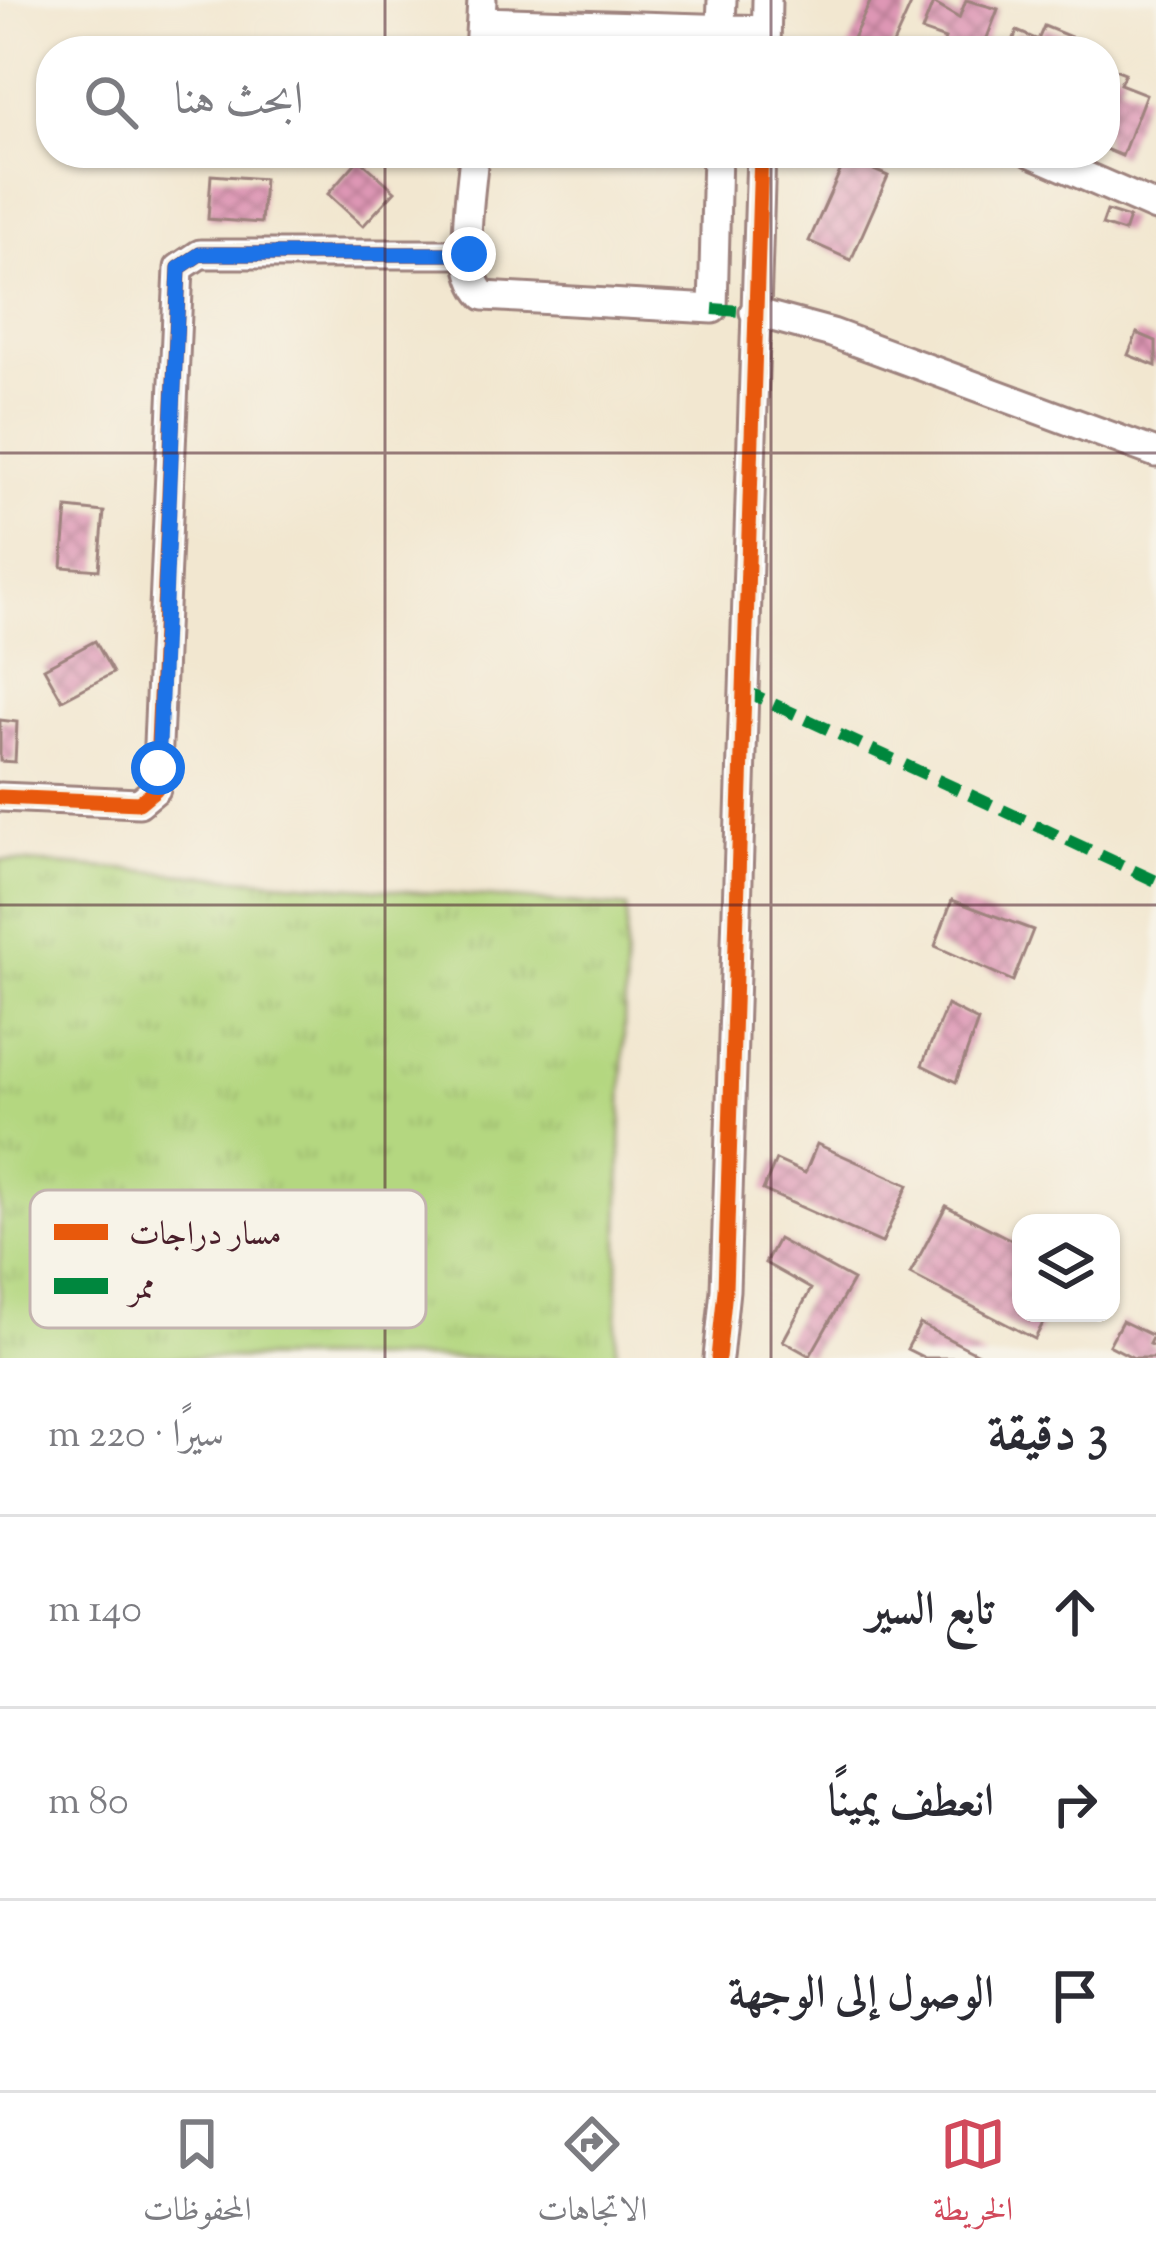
<!DOCTYPE html>
<html lang="ar">
<meta charset="utf-8">
<style>
:root{--surface:#fff;--page:#f2f2f3;--text:#2b2b33;--muted:#7c7c81;--line:#e1e1e2;--accent:#d1495b}
body{margin:0;font-family:"Sorts Mill Goudy",Amiri,serif;background:var(--page);color:var(--text);direction:rtl}
.controls{position:absolute;right:36px;bottom:36px;display:grid;overflow:hidden;border-radius:24px;box-shadow:0 3px 9px #0004}
.controls button{width:108px;height:108px;display:grid;place-items:center;padding:0;border:0;border-bottom:3px solid var(--line);background:var(--surface);color:var(--text);font:60px sans-serif}
.stop{position:absolute;width:36px;height:36px;margin:-27px;border:9px solid #1a73e8;border-radius:50%;background:#fff}
.stop.end{background:#1a73e8;border-color:#fff;box-shadow:0 3px 12px #0008}
.list{margin:0;padding:0;list-style:none}
h2{display:flex;justify-content:space-between;align-items:center;height:156px;margin:0;padding:0 48px;font-size:51px}
h2 small{font-size:39px;font-weight:400;color:var(--muted)}
.list li{display:grid;grid-template-columns:78px 1fr auto;gap:36px;align-items:center;box-sizing:border-box;height:192px;padding:0 48px;border-top:3px solid var(--line)}
.list b{display:block;font-size:45px;white-space:nowrap}
.list em{font-size:39px;font-style:normal;color:var(--muted)}
.icon{flex:none;width:66px;height:66px;fill:none;stroke:currentColor;stroke-width:2;stroke-linecap:round;stroke-linejoin:round}
.map{position:relative;flex:none;width:1156px;height:1358px;overflow:hidden;direction:ltr}
.search{position:absolute;background:var(--surface);box-shadow:0 3px 9px #0004;left:36px;right:36px;top:36px;height:132px;display:flex;align-items:center;gap:30px;box-sizing:border-box;padding:0 42px;border-radius:48px;color:var(--muted);font-size:45px}
.sheet{height:732px;background:var(--surface)}
nav{display:flex;justify-content:space-around;align-items:center;box-sizing:border-box;height:168px;border-top:3px solid var(--line);background:var(--surface);font-size:33px;color:var(--muted)}
nav a{display:grid;justify-items:center;gap:6px}
nav .on{color:var(--accent)}
.map>svg:first-child{display:block}
.grass{fill:url(#grass-tufts);stroke:#7f7b56;stroke-width:3}
.building{fill:url(#building-cross-hatch)}
.lines{fill:none;stroke-linecap:round;stroke-linejoin:round}
.minor-casing{stroke:#9e837e;stroke-width:33}
.minor{stroke:#fff;stroke-width:27}
.quiet{stroke:#00873e;stroke-width:12;stroke-dasharray:24 12;stroke-linecap:butt}
.cycleway-casing{stroke:#f7f3e8;stroke-width:22}
.cycleway{stroke:#e8590c;stroke-width:15}
.route{stroke:#1a73e8;stroke-width:15}
.grid{fill:none;stroke:#4a1f2b;stroke-width:3;stroke-opacity:0.55}
.key{fill:#f7f3e8;stroke:#c3b3af;stroke-width:3}
.key-label{font-size:33px;fill:#4a1f2b}
</style>
<div class="map">
<svg width="1156" height="1358" viewBox="0 0 1156 1358">
<defs>
<pattern id="grass-tufts" width="24" height="20" patternUnits="userSpaceOnUse" patternTransform="scale(3)"><rect width="24" height="20" fill="#b4d780"/><path d="M3 7l-1-3M5 7V3M7 7l1-3M15 17l-1-3M17 17v-4M19 17l1-3" fill="none" stroke="#9cb86f"/></pattern>
<pattern id="building-cross-hatch" width="8" height="8" patternUnits="userSpaceOnUse" patternTransform="scale(3)"><rect width="8" height="8" fill="#de97b5"/><path d="M0 0l8 8M0 8l8-8" fill="none" stroke="#b67b93"/></pattern>
</defs>
<rect width="100%" height="100%" fill="#f7f3e8"/>
<filter id="ink" filterUnits="userSpaceOnUse"><feTurbulence type="fractalNoise" baseFrequency=".00833" numOctaves="2"/><feDisplacementMap in="SourceGraphic" scale="24" xChannelSelector="R" yChannelSelector="G"/><feConvolveMatrix kernelMatrix="1 2 1 2 8 2 1 2 1" color-interpolation-filters="sRGB"/></filter>
<filter id="wash" filterUnits="userSpaceOnUse"><feTurbulence type="fractalNoise" baseFrequency=".004" numOctaves="4" result="noise"/><feDisplacementMap in="SourceGraphic" scale="48" xChannelSelector="R" yChannelSelector="G"/><feGaussianBlur stdDeviation="2.7" result="paint"/><feColorMatrix in="noise" values="0 0 0 0 0 0 0 0 0 0 0 0 0 0 0 0 0 1.4 0 .05"/><feComposite in="paint" operator="in"/></filter>
<g filter="url(#wash)">
<rect width="100%" height="100%" fill="#f2e7d0"/>
<path class="grass" d="M0,860L627,908L616,1358H0Z"/>
<g id="blocks">
<path class="building" d="M871,0H913L890,51L848,49Z
M966,0L998,9L982,51H941L945,39L922,31L933,3L959,18Z
M1044,26L1081,41L1077,51H1009L1017,31L1038,40Z
M1105,65L1125,73L1120,84L1146,94L1122,156L1105,149Z
M846,158L888,176L851,260L809,241Z
M359,159L395,191L363,226L328,194Z
M211,175L264,179L261,223L208,219Z
M1107,211L1129,218L1124,232L1102,225Z
M1137,333L1156,341V366L1128,355Z
M67,508L104,512L99,570L62,567Z
M95,641L113,673L62,700L44,668Z
M0,720L17,722L15,762L0,761Z
M952,900L1033,930L1013,981L935,946Z
M947,1005L978,1021L956,1082L922,1065Z
M817,1144L908,1185L882,1243L763,1190L776,1160L805,1173Z
M946,1206L1021,1245V1313H1048L1035,1339L910,1274Z
M778,1239L853,1280L810,1356L783,1341L811,1289L765,1263Z
M1122,1321L1153,1336L1149,1344L1156,1347V1358H1134L1109,1345Z
M920,1324L986,1358H925L907,1349Z"/>
</g>
</g>
<g filter="url(#ink)">
<use href="#blocks" fill-opacity="0" stroke="#9e837e" stroke-width="3"/>
<g class="lines">
<g class="minor-casing">
<path id="minor" d="M481,21L766,30
M479,51L482,0
M720,51L722,0
M766,51L767,0
M474,153C472,191 455,267 484,296L713,309L717,153
M1032,153L1156,207
M754,312L832,333L1156,453
M0,797L139,803L156,789L179,268L200,254H469
M718,1358L725,1290L761,153"/>
</g>
<use href="#minor" class="minor"/>
<path class="quiet" d="M713,309L754,312
M741,689L1156,881"/>
<g class="cycleway-casing">
<path id="cycleway" d="M0,797L139,803L156,789L179,268L200,254H469
M718,1358L725,1290L761,153"/>
</g>
<use href="#cycleway" class="cycleway"/>
</g>
</g>
<g class="lines" filter="url(#ink)">
<path class="route" d="M158,768L179,268L200,254H469"/>
</g>
<path class="grid" d="M385,0V51M771,0V51M385,153V1358M771,153V1358M0,453H1156M0,905H1156"/>
<rect x="30" y="1190" width="396" height="138" rx="18" class="key"/>
<rect x="54" y="1224" width="54" height="16" fill="#e8590c"/>
<rect x="54" y="1278" width="54" height="16" fill="#00873e"/>
<g class="key-label">
<text x="129" y="1244">مسار دراجات</text>
<text x="129" y="1298">ممر</text>
</g>
</svg>
<div class="controls">
<button><svg class="icon" aria-label="layers" viewBox="0 0 24 24"><path d="M12 4l9 5-9 5-9-5zM3 14l9 5 9-5"/></svg></button>
</div>
<div class="stop" style="left:158px;top:768px"></div>
<div class="stop end" style="left:469px;top:254px"></div>
<div class="search"><svg class="icon" aria-label="search" viewBox="0 0 24 24"><circle cx="10" cy="10" r="6"/><path d="M15 15l6 6"/></svg>ابحث هنا</div>
</div>
<section class="sheet">
<h2>3 دقيقة<small>سيرًا · 220 m</small></h2>
<ul class="list">
<li><svg class="icon" aria-label="ahead" viewBox="0 0 24 24"><path d="M12 20V5M6 11l6-6 6 6"/></svg><div><b>تابع السير</b></div><em>140 m</em></li>
<li><svg class="icon" aria-label="right" viewBox="0 0 24 24"><path d="M7 20v-9h11M14 6l5 5-5 5"/></svg><div><b>انعطف يمينًا</b></div><em>80 m</em></li>
<li><svg class="icon" aria-label="arrive" viewBox="0 0 24 24"><path d="M6 21V4h12l-3 4 3 4H6"/></svg><div><b>الوصول إلى الوجهة</b></div></li>
</ul>
</section>
<nav>
<a class="on"><svg class="icon" aria-label="map" viewBox="0 0 24 24"><path d="M3 6l6-2 6 2 6-2v14l-6 2-6-2-6 2zM9 4v14M15 6v14"/></svg>الخريطة</a>
<a><svg class="icon" aria-label="directions" viewBox="0 0 24 24"><path d="M12 3l9 9-9 9-9-9zM9 14v-3h6M13 9l2 2-2 2"/></svg>الاتجاهات</a>
<a><svg class="icon" aria-label="saved" viewBox="0 0 24 24"><path d="M7 4h10v16l-5-4-5 4z"/></svg>المحفوظات</a>
</nav>
